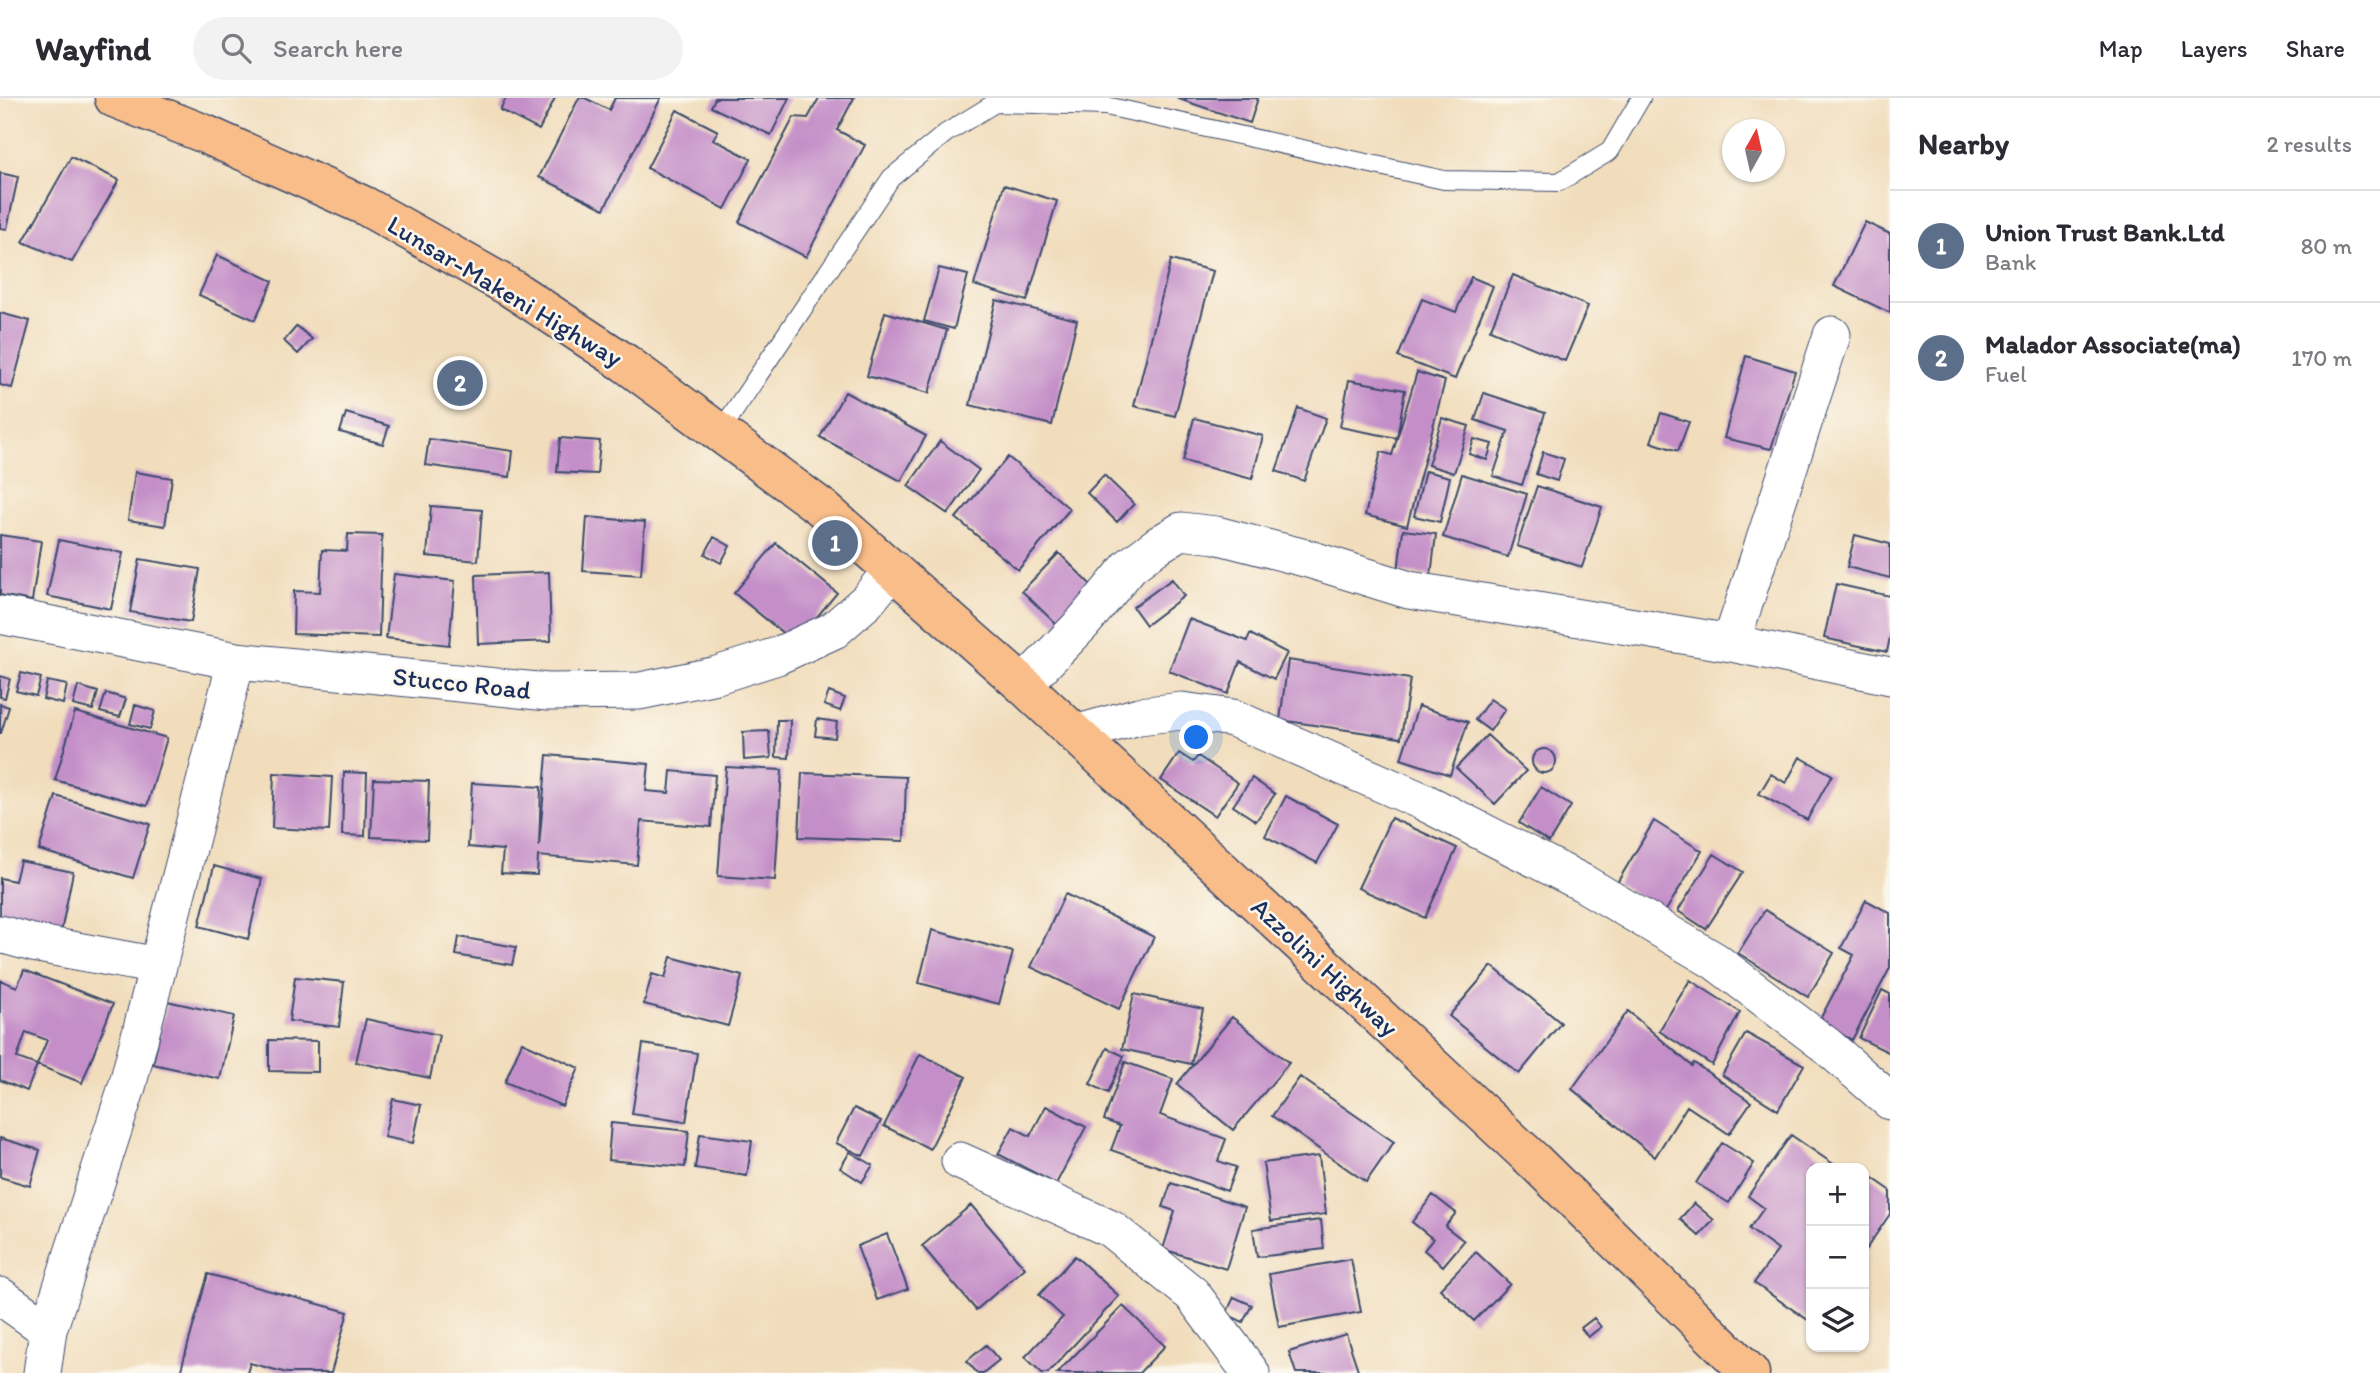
<!DOCTYPE html>
<meta charset="utf-8">
<style>
:root{--surface:#fff;--page:#f2f2f3;--text:#2b2b33;--muted:#7c7c81;--line:#e1e1e2;--accent:#1f6fb2}
body{margin:0;font-family:Itim,sans-serif;background:var(--page);color:var(--text)}
.controls{position:absolute;right:21px;bottom:21px;display:grid;overflow:hidden;border-radius:14px;box-shadow:0 2px 5px #0004}
.controls button{width:63px;height:63px;display:grid;place-items:center;padding:0;border:0;border-bottom:2px solid var(--line);background:var(--surface);color:var(--text);font:35px sans-serif}
.compass{position:absolute;left:1722px;top:21px;width:63px;height:63px;border-radius:50%;background:var(--surface);box-shadow:0 2px 5px #0004;rotate:8deg}
.you{position:absolute;left:1197px;top:640px;width:24px;height:24px;margin:-18px;border:5px solid #fff;border-radius:50%;background:#1a73e8;box-shadow:0 0 0 10px #1a73e833}
.badge{display:grid;place-items:center;width:46px;height:46px;border-radius:50%;background:var(--accent);color:#fff;font-size:23px;font-weight:700}
.pin{position:absolute;translate:-50% -50%;border:4px solid #fff;box-shadow:0 2px 7px #0006}
.list{margin:0;padding:0;list-style:none}
h2{display:flex;justify-content:space-between;align-items:center;height:91px;margin:0;padding:0 28px;font-size:30px}
h2 small{font-size:23px;font-weight:400;color:var(--muted)}
.list li{display:grid;grid-template-columns:46px 1fr auto;gap:21px;align-items:center;box-sizing:border-box;height:112px;padding:0 28px;border-top:2px solid var(--line)}
.list b{display:block;font-size:26px;white-space:nowrap}
.list p{margin:0;font-size:23px;white-space:nowrap;color:var(--muted)}
.list em{font-size:23px;font-style:normal;color:var(--muted)}
.icon{flex:none;width:38px;height:38px;fill:none;stroke:currentColor;stroke-width:2;stroke-linecap:round;stroke-linejoin:round}
.map{position:relative;flex:none;width:1890px;height:1275px;overflow:hidden}
header{display:flex;align-items:center;gap:42px;box-sizing:border-box;height:98px;padding:0 35px;background:var(--surface);border-bottom:2px solid var(--line)}
header strong{font-size:33px}
nav{display:flex;gap:38px;margin-inline-start:auto;font-size:24px}
.search{width:490px;height:63px;background:var(--page);display:flex;align-items:center;gap:18px;box-sizing:border-box;padding:0 24px;border-radius:38px;color:var(--muted);font-size:26px}
main{display:flex}
aside{flex:1;background:var(--surface)}
.map>svg:first-child{display:block}
.building{fill:#c48fc8}
.lines{fill:none;stroke-linecap:round;stroke-linejoin:round}
.service-casing{stroke:#3b496c;stroke-width:20}
.minor-casing{stroke:#3b496c;stroke-width:39}
.primary-casing{stroke:#3b496c;stroke-width:41}
.service{stroke:#fff;stroke-width:18}
.minor{stroke:#fff;stroke-width:37}
.primary{stroke:#f8bd89;stroke-width:38}
.labels{text-anchor:middle;stroke-width:5;stroke-linejoin:round;paint-order:stroke}
.street-label{font-size:26px;fill:#1b2f5e;stroke:#fbf7ec}
</style>
<header>
<strong>Wayfind</strong>
<div class="search"><svg class="icon" aria-label="search" viewBox="0 0 24 24"><circle cx="10" cy="10" r="6"/><path d="M15 15l6 6"/></svg>Search here</div>
<nav><a>Map</a><a>Layers</a><a>Share</a></nav>
</header>
<main>
<div class="map">
<svg width="1890" height="1275" viewBox="0 0 1890 1275">
<rect width="100%" height="100%" fill="#fbf7ec"/>
<filter id="ink" filterUnits="userSpaceOnUse"><feTurbulence type="fractalNoise" baseFrequency=".0143" numOctaves="2"/><feDisplacementMap in="SourceGraphic" scale="14" xChannelSelector="R" yChannelSelector="G"/><feConvolveMatrix kernelMatrix="1 2 1 2 8 2 1 2 1" color-interpolation-filters="sRGB"/></filter>
<filter id="wash" filterUnits="userSpaceOnUse"><feTurbulence type="fractalNoise" baseFrequency=".00686" numOctaves="4" result="noise"/><feDisplacementMap in="SourceGraphic" scale="28" xChannelSelector="R" yChannelSelector="G"/><feGaussianBlur stdDeviation="1.57" result="paint"/><feColorMatrix in="noise" values="0 0 0 0 0 0 0 0 0 0 0 0 0 0 0 0 0 1.4 0 .05"/><feComposite in="paint" operator="in"/></filter>
<g filter="url(#wash)">
<rect width="100%" height="100%" fill="#f1ddbc"/>
<g id="blocks">
<path class="building" d="M506,0H555L539,32L500,12Z
M579,0H585L609,12L615,0H661L604,111L539,79Z
M715,0H789L771,37L711,9Z
M819,0H854L837,32L865,47L806,159L739,124L794,19L808,20Z
M1176,0H1258L1250,25Z
M677,12L718,33L713,41L751,61L725,111L647,70Z
M71,59L119,82L72,164L23,144Z
M0,75L18,79L7,131L0,130Z
M1004,87L1057,103L1027,203L974,187Z
M1865,124L1890,136V215L1834,188Z
M217,157L273,183L255,222L199,197Z
M1171,162L1213,173L1175,318L1134,308Z
M939,170L968,177L954,231L924,223Z
M1513,177L1588,208L1565,263L1490,232Z
M1471,179L1493,188L1455,281L1398,259L1422,201L1456,214Z
M996,202L1077,222L1052,327L970,307Z
M885,214L947,232L929,295L867,278Z
M0,215L30,223L12,290L0,287Z
M297,228L312,241L298,256L284,243Z
M1746,258L1795,273L1771,351L1724,340Z
M1417,274L1445,283L1407,428L1365,417L1381,354L1392,357Z
M1349,282L1405,292L1397,340L1340,329Z
M845,294L926,338L901,383L820,339Z
M1484,295L1545,315L1522,387L1493,378L1508,333L1475,322Z
M1298,310L1326,320L1304,383L1276,373Z
M346,315L389,328L383,346L340,334Z
M1661,315L1689,324L1678,353L1651,344Z
M1194,320L1263,338L1252,381L1183,363Z
M1442,320L1469,328L1454,375L1428,367Z
M560,340L600,343L597,376L557,374Z
M429,341L513,353L510,379L425,367Z
M1474,341L1492,346L1487,362L1469,356Z
M940,343L979,372L948,416L908,388Z
M1543,354L1564,361L1557,383L1536,376Z
M1008,359L1070,411L1018,472L956,420Z
M1425,373L1450,379L1440,424L1414,418Z
M135,374L172,380L165,428L128,422Z
M1462,376L1527,396L1508,459L1443,439Z
M1104,377L1134,406L1117,424L1087,395Z
M1537,388L1602,409L1582,469L1517,448Z
M431,408L482,412L478,463L427,458Z
M587,419L645,424L641,477L583,473Z
M1403,432L1436,436L1431,478L1398,474Z
M348,436L382,437L379,539L293,536L294,493L320,494L322,452L347,453Z
M0,437L41,443L32,503L0,497Z
M1855,437L1890,446V480L1847,469Z
M714,439L730,448L721,465L705,456Z
M59,442L123,455L111,511L47,498Z
M776,445L837,495L795,545L734,495Z
M1059,455L1096,492L1060,530L1022,493Z
M140,461L200,471L191,524L130,514Z
M549,474L551,543L478,546L476,477Z
M394,476L455,483L449,547L386,540Z
M1172,481L1184,498L1146,527L1133,509Z
M1836,486L1890,498V539L1887,554L1824,540Z
M1189,521L1247,543L1250,536L1287,555L1274,581L1240,564L1228,596L1169,573Z
M1288,562L1410,581L1401,640L1280,622Z
M21,575L41,580L36,598L16,593Z
M0,578L10,581L5,600L0,599Z
M47,583L67,587L63,606L43,601Z
M78,588L98,594L93,612L73,607Z
M829,594L845,600L840,613L824,607Z
M106,595L126,601L120,619L100,614Z
M1490,601L1505,611L1490,633L1475,622Z
M0,606L9,609L1,635H0Z
M135,607L155,613L150,631L130,626Z
M1418,608L1468,624L1450,677L1401,661Z
M75,614L167,640L147,708L55,682Z
M817,621L837,624L835,640L815,638Z
M777,622H790L789,660L776,659Z
M769,633L771,660L744,662L743,634Z
M1487,637L1526,673L1495,706L1456,670Z
M1532 663a12 12 0 1 1 24 0a12 12 0 1 1-24 0Z
M1179,655L1193,664L1198,658L1238,685L1215,718L1161,682Z
M547,657L649,666L646,693L669,695L671,673L715,677L711,729L641,723L637,767L538,758L537,777L501,775L503,752L468,749L472,685L541,689L539,749Z
M1800,659L1832,677L1807,722L1759,696L1771,676L1786,685Z
M726,669L782,672L775,782L718,778Z
M344,674L367,675L365,738L342,737Z
M274,675L332,679L329,733L272,730Z
M802,675L906,679L904,743L799,739Z
M1252,680L1275,696L1256,723L1233,708Z
M374,681L429,683L427,742L371,739Z
M1541,689L1571,708L1549,744L1519,725Z
M56,698L150,726L133,780L39,752Z
M1286,698L1338,726L1317,765L1265,738Z
M1391,720L1457,750L1425,820L1358,790Z
M1654,723L1702,753L1665,814L1617,785Z
M1714,756L1743,774L1706,831L1678,813Z
M20,763L73,774L60,839L0,827V780L15,783Z
M214,768L262,781L248,841L199,828Z
M1065,796L1154,839L1119,911L1031,869Z
M1866,802L1890,815V870L1852,942L1818,925L1854,857L1841,850Z
M1765,812L1834,855L1808,899L1738,855Z
M932,832L1013,854L999,906L919,885Z
M459,839L516,849L512,867L456,857Z
M671,859L742,878L728,928L644,906L652,876L665,880Z
M1492,868L1561,925L1519,976L1449,918Z
M24,872L113,906L82,985L37,967L47,942L26,934L17,960L37,967L27,993L0,982V882L17,889Z
M295,879L344,884L339,929L289,923Z
M1690,882L1740,914L1712,967L1659,933Z
M1882,892L1890,896V955L1859,940Z
M1134,896L1203,911L1191,966L1122,951Z
M167,903L234,918L220,981L153,966Z
M1628,913L1692,968L1694,965L1751,1004L1729,1036L1687,1008L1655,1059L1572,991Z
M1232,919L1289,965L1233,1032L1177,986Z
M366,921L439,937L430,980L356,964Z
M1746,935L1804,967L1778,1012L1722,977Z
M269,942L318,943V974L269,973Z
M522,944L579,970L562,1008L505,984Z
M643,946L697,955L686,1024L632,1016Z
M1107,950L1124,958L1108,995L1090,986Z
M920,956L966,979L930,1051L884,1028Z
M1125,964L1173,981L1160,1017L1226,1041L1218,1063L1236,1069L1227,1093L1111,1052L1120,1028L1104,1022Z
M1300,979L1394,1044L1366,1084L1272,1018Z
M393,1001L421,1007L413,1045L384,1039Z
M1046,1008L1086,1029L1056,1086L998,1056L1013,1029L1030,1038Z
M854,1010L881,1023L863,1058L836,1045Z
M611,1025L689,1033L685,1069L608,1062Z
M700,1036L752,1043L747,1078L695,1070Z
M1791,1037L1839,1070H1811V1224L1754,1185L1778,1152L1749,1131L1764,1110L1748,1098Z
M0,1040L40,1052L30,1088L0,1079Z
M1722,1045L1754,1065L1729,1105L1696,1085Z
M850,1054L873,1067L862,1084L840,1070Z
M1319,1058L1326,1116L1271,1123L1263,1065Z
M1864,1074L1890,1092V1116L1864,1154Z
M1171,1085L1245,1109L1226,1171L1163,1151L1175,1113L1163,1109Z
M1433,1097L1456,1115L1445,1128L1464,1143L1443,1168L1424,1152L1433,1141L1412,1124Z
M1694,1105L1714,1122L1699,1138L1680,1121Z
M971,1107L1025,1170L976,1212L922,1148Z
M1321,1122L1324,1151L1257,1159L1253,1131Z
M887,1136L908,1191L877,1202L857,1148Z
M1476,1154L1510,1186L1474,1223L1440,1191Z
M1075,1158L1119,1198L1048,1275H1042L1025,1259L1063,1219L1039,1197Z
M1351,1161L1361,1214L1279,1229L1269,1176Z
M208,1176L348,1214L331,1275H287L250,1265L247,1275H180Z
M1234,1199L1252,1207L1243,1224L1226,1216Z
M1123,1208L1165,1248L1139,1275H1057Z
M1594,1220L1601,1229L1588,1239L1581,1230Z
M1346,1236L1359,1275H1296L1289,1254Z
M986,1247L999,1262L983,1275H977L967,1263Z"/>
</g>
</g>
<g filter="url(#ink)">
<use href="#blocks" fill-opacity="0" stroke="#3b496c" stroke-width="2"/>
<g class="lines">
<g class="service-casing">
<path id="service" d="M720,334L891,80L946,35L995,5L1106,8L1444,82L1559,84L1610,53L1641,0"/>
</g>
<g class="minor-casing">
<path id="minor" d="M0,517L236,563L548,594L640,593L717,577L777,558L834,532L867,503L893,471
M1731,545L1832,237
M1023,587L1082,526L1130,468L1158,447L1181,433L1216,437L1309,461L1409,492L1731,545L1890,578
M1075,636L1139,618L1182,613L1233,620L1424,704L1583,785L1715,863L1826,947L1890,1003
M0,836L33,845L158,868
M960,1063L1111,1131L1192,1196L1251,1275
M0,1198L48,1232
M42,1275L48,1232L127,989L236,563"/>
</g>
<g class="primary-casing">
<path id="primary" d="M114,0L205,36L365,108L511,190L625,265L822,410L1023,587L1534,1063L1750,1275"/>
</g>
<use href="#service" class="service"/>
<use href="#minor" class="minor"/>
<use href="#primary" class="primary"/>
</g>
</g>
<g class="labels">
<g class="street-label">
<text transform="translate(505 193) rotate(31)" y="9">Lunsar-Makeni Highway</text>
<text transform="translate(462 585) rotate(6)" y="9">Stucco Road</text>
<text transform="translate(1325 869) rotate(43)" y="9">Azzolini Highway</text>
</g>
</g>
</svg>
<div class="controls">
<button>+</button>
<button>−</button>
<button><svg class="icon" aria-label="layers" viewBox="0 0 24 24"><path d="M12 4l9 5-9 5-9-5zM3 14l9 5 9-5"/></svg></button>
</div>
<svg class="compass" viewBox="-18 -18 36 36"><path d="M0-13l5 13h-10z" fill="#e53935"/><path d="M0 13l5-13h-10z" fill="#7c7c81"/></svg>
<div class="you"></div>
<div class="pin badge" style="left:835px;top:445px;background:#5c6f8a">1</div>
<div class="pin badge" style="left:460px;top:285px;background:#5c6f8a">2</div>
</div>
<aside>
<h2>Nearby<small>2 results</small></h2>
<ul class="list">
<li><span class="badge" style="background:#5c6f8a">1</span><div><b>Union Trust Bank.Ltd</b><p>Bank</p></div><em>80 m</em></li>
<li><span class="badge" style="background:#5c6f8a">2</span><div><b>Malador Associate(ma)</b><p>Fuel</p></div><em>170 m</em></li>
</ul>
</aside>
</main>
